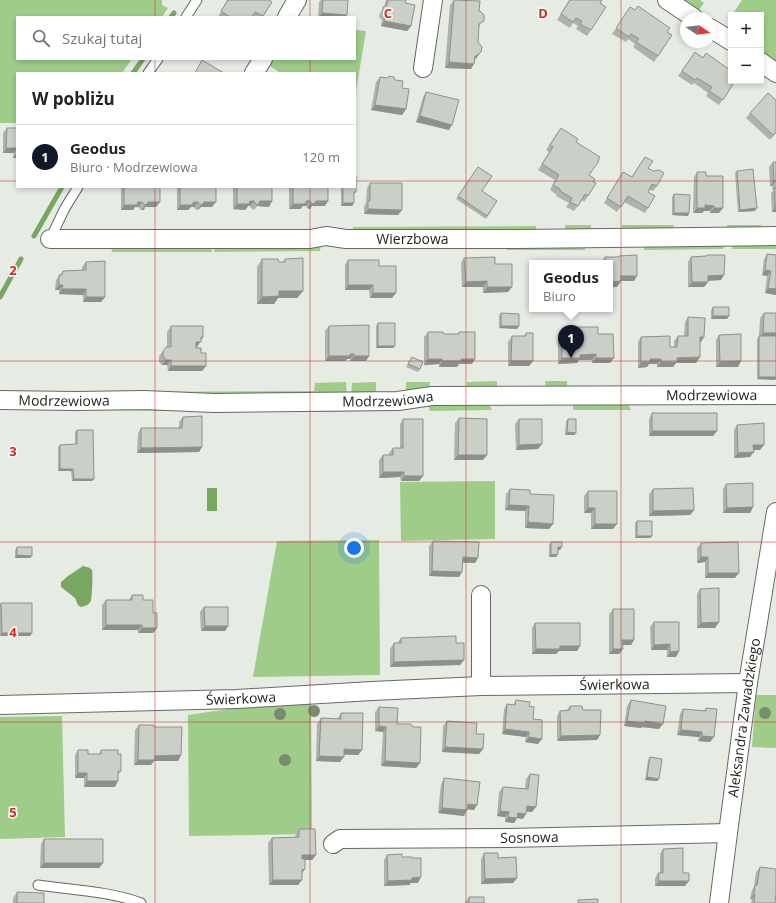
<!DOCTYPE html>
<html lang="pl">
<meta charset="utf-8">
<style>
:root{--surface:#fff;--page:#f6f6f6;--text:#222;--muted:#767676;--line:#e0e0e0;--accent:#111827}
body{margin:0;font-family:"Open Sans",sans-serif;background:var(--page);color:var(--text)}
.controls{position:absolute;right:12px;top:12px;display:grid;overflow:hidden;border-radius:0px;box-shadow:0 2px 6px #0003}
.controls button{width:36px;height:36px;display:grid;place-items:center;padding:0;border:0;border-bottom:1px solid var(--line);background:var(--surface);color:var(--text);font:20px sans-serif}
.compass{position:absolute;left:680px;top:12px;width:36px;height:36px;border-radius:50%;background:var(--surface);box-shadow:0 2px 6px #0003;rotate:103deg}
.you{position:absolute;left:354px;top:548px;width:14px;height:14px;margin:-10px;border:3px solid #fff;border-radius:50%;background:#1a73e8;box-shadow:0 0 0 6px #1a73e833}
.badge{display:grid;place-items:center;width:26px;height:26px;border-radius:50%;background:var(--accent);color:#fff;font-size:13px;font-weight:700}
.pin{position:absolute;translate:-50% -33px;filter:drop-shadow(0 1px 2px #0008)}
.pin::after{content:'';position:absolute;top:21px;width:14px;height:12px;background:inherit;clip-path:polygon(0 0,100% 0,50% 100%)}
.popup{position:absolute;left:529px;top:260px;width:84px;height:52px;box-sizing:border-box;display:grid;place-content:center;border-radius:0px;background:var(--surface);filter:drop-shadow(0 1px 3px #0005);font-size:13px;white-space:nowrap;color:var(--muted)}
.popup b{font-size:15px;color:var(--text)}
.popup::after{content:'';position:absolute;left:50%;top:100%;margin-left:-8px;border:8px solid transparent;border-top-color:var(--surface)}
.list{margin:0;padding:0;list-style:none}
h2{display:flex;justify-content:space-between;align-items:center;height:52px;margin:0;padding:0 16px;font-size:17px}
h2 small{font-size:13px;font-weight:400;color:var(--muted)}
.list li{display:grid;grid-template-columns:26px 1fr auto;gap:12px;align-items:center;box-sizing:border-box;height:64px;padding:0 16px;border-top:1px solid var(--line)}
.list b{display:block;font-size:15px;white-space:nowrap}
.list p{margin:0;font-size:13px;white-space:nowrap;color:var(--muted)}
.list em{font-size:13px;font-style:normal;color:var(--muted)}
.icon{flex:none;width:22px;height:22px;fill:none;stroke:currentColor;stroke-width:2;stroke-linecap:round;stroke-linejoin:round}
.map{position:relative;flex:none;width:776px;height:903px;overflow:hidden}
.search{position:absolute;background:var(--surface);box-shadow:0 2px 6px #0003;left:16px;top:16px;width:340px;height:44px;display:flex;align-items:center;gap:10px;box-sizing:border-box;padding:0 14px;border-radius:0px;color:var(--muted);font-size:15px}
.panel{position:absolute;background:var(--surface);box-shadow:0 2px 6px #0003;left:16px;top:72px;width:340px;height:116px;border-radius:0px}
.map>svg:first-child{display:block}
.green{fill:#9fcc89}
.water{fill:#78a761}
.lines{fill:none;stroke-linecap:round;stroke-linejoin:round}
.stream{stroke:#78a761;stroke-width:5}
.lane-casing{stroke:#666a64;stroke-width:11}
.street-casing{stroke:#666a64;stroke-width:20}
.lane{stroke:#fff;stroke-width:9}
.street{stroke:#fff;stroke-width:18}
.tree{fill:#798c6d}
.wall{fill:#aeb2ac}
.shaded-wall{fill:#8d918c}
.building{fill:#cacfc8;stroke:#8d918c}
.grid{fill:none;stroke:#d62828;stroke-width:1;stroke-opacity:0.55}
.labels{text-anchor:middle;stroke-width:3.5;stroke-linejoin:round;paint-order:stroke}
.street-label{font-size:14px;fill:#212320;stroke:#f3f8f1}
.grid-label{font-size:13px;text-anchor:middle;font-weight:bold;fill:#d62828;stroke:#f3f8f1;stroke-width:3.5;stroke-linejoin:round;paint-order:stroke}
</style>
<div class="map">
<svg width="776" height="903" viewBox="0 0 776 903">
<rect width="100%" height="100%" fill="#e6ebe4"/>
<path class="green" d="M0,0H162V5L168,8L162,17H17V59H132L122,73H17V123H0Z
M682,0H700L704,3L698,11Z
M742,0H776V63L761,53V15H732Z
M355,30L366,31L355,97V73H281L268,65L271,59H355Z
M565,225H591V229L589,232H565Z
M622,225H674V229L622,231Z
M727,225H762L759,230L727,228Z
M536,226V229L534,232L353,233V227Z
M721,243L724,246L723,249L644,250V247L646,244Z
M776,243V249H732L733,245Z
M321,244L320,251L214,252L215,246Z
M399,245H478V249H399Z
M584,245L585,250H507V247Z
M111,246H211L212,252H112Z
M497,381V388L467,390V382Z
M545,381H567V389H546Z
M346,382L347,395L212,397L130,392L314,391L315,383Z
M376,382V395L351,396L352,383Z
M406,382H430L429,390L406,394Z
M573,402L628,404L631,410H573Z
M488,403L490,406L492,410L430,411L428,405Z
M91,408H165V411L91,410Z
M376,408V411L308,412L309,410Z
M495,481V539L401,541L400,482Z
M379,540L380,675L253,677L277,541Z
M756,695H776V748L752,747Z
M311,701L312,834L189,836L188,715L249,706Z
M62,716L65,837L0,839V717Z"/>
<path class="water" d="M207,488H217V511H207Z
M83,566C86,567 90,567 92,570C93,572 92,597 91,600C90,604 86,606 81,607L78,605L75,598L61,587V582L68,576Z"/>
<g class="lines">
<path class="stream" d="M171,17L174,13
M133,73L143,59
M34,236L62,187
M0,297L21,259"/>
<g class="lane-casing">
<path id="lane" d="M186,17L197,0
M148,73L158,59
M50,239L65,208L78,187
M38,885C72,890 109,891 141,903"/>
</g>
<g class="street-casing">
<g id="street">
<path d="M667,0L694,18"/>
<path d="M287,17L297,0"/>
<path d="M710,28L731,41"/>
<path d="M761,62L776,73"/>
<path d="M423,68L433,0"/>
<path d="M254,73L263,59"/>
<path id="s1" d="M50,239H310L326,236L346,239H519L776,236"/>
<path id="s2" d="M0,400L75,401L144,400L214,403L398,401L432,396L776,395"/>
<path d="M481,595V686"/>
<path id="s3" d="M0,705L237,699L372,691L481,686L748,683"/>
<path id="s4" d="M333,844L340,839L506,838L728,833"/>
<path id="s5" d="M719,903L728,833L748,683L776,512"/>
</g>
</g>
<use href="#lane" class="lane"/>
<use href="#street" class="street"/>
</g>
<g class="tree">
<circle cx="314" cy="711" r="6"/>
<circle cx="765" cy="713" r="6"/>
<circle cx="280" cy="714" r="6"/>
<circle cx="285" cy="760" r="6"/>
</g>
<path class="wall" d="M227,0H269L272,2L263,17H218Z
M321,0H348L345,17H318L319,2Z
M386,0H406L405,3L411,26L407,31L381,26L382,20L379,17L380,13L384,7Z
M454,0L479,11L480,26L479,27L478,42L481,52L477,57L475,60L471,69L445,68L450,5Z
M569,0H602L600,3L591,30L587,36L576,29L578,26L573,23L570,28L557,20Z
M630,7L672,35L654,62L633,47L635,44L628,39L626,42L612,34Z
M695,52L728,73L735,81L719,105L706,96L708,93L694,83L692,85L678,76Z
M380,77L395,80L402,88L406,109L402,115L371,110L376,82Z
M426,92L449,130L416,122L423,97Z
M750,113L776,133L770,140L746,118Z
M7,128H17V158H13L14,153H3V133Z
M557,133L576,142L589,175L593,182L588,196L584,202L582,200L574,211L566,207L569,203L556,196L557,195L550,190L555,180L538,170L549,152L546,150Z
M645,157L648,168L657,186L653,191L649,190L648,192V208L645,213L624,202L617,212L604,203L623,172L632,177Z
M776,161V212H772L771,193L773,191L772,186H770L769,167L773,162H775Z
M478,167L482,191L497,201L486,219L456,199Z
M737,171L755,211L738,212L735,173Z
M697,172L706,176L719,213H710V211H704L702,213H693L694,177Z
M370,183L402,210L398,215L364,214V206L366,203L367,188Z
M121,187H160L156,207H145L144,210H141L138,207H135L133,210H121Z
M177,187H216L212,207H201L199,209L197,210L194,208V207H191L188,210H177Z
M233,187H272V201L269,207L257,206L254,210L251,208L250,206H248L246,209L244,210L233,209Z
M289,187H328V201L325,206H312L310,209L307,208L306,206H303L300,209H289Z
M341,187H355L356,192L354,194V203L352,206H341Z
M674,194L689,213L688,216L672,215V197Z
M767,254L776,255V295L765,293L767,276L762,275L764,259Z
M619,256L634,281H621L617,287H610V263H601V262L605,257H618Z
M691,257L724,275L721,280L708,281V282L704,287H688V262Z
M464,258L495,264L508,292L483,293V287H462L461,263Z
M262,259L279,262H283L285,259L303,291L297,298H278L274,304H257V267Z
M348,260L379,266L396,293L392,298H370L369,290H345V265Z
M86,262L105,297L101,302H83V295L59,294V290H55L56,280L63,271L82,270V267Z
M713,307L729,316L727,319H711V310Z
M501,313L519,326L517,329L499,328V316Z
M764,313H776V379L775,380L757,379V339L759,336L760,318Z
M688,317L704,337L700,342V357L696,363H676L673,367H657V364H649L647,367L638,368V342L641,337L670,347H674V341L678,336H684L685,322Z
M378,323L393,348H376V326Z
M171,326L203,337L197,347H196V348L201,353L206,366L202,371H168L167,365H162L159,362V356L163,351L167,347V332Z
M329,326L369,356L366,361H350V359H347L346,361H325V331Z
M577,327L598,334L610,363H592V360H579L577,363L558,364V340L562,335L573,334V333Z
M428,332L444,334H458L459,332L475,359L472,364H459L457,367H439V364L424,365V337Z
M526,333L533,361L529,366H508V342L512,336H524Z
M719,335L741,361L738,367H716V340Z
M412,357L420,369L418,372L406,367Z
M652,413L717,431L713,436H649V419Z
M183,417L202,447L199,452L137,453L138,433L141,428H179V422Z
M459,418L483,460H454L455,423Z
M403,419L423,476L419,481H401L400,477L379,478V460L383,455H389V453L393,448H400V424Z
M519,419L538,449L516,450L515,424Z
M568,419L576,433L574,435H565L566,421Z
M737,425L760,450H754L750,457L734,458V430Z
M77,430L92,481H72L71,471H58V447L60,445L75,444V432Z
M726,484L753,507L750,513H723V489Z
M510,489L530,494L553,524L549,529L525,528V511L505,510L506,494Z
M653,489L694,510L690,515L649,516V494Z
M588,491L613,529H591V513H584V496Z
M637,521L652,536L650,538H635V523Z
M433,541L478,558L475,563H463L462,572L459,577L429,576V546Z
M551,542L560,550H558L556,557H549V545Z
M701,543L735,578H705V562L697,563V548Z
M17,547L30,558H15V550Z
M700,589L719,622L715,628H697V594Z
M132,595L143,600L153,613L157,628L153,633H138V630H102V605L106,600H129Z
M1,603L32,633L30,636H0V605Z
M204,607L228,626L225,631H201L200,612Z
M613,609L634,640L631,645H622L623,649L619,654H609V614Z
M654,622L679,651L676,657H667V650H651L650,627Z
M535,623L580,646L577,651H559L556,654H532V628Z
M401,638L456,643L464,660L460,665L390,667V649L394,643H397Z
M516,700L529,706L538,744L525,742L526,737L502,734L504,709L507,704L513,705Z
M631,700L659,729L642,727L641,728L624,726L627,706Z
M570,706L600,735L597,740L557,741V716L560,711L567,710Z
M379,707L397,724L420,763L416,768L381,766L383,732L375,731V712Z
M706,708L710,742L698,741L699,737L677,735L680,714L683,709L704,711Z
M341,713L362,750L358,755H344L340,762L316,761L317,724L321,718L337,719Z
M447,721L476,734L483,749L479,754L442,752L443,726Z
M139,725L154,727L181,755L178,761H154L151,765H134L135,730Z
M78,750L88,754H99L101,750L118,754L121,771L118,775L115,787H84V778H75V755Z
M650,757L659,779L657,781L645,780L648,760Z
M530,774L532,812L526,811L523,819L517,818L514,823L505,822V817L497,816L499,792L503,787L525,789L526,779Z
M444,778L474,810L467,809L464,816L438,813L441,784Z
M299,829L316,855L312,860H305L298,885H269L268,843L272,838L295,837L296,834Z
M44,839L103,863L99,868H40L41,844Z
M663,849L683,873L685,886H655V878L658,873H660V854Z
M484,853L517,878L513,883L481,884V859Z
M387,855L402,857L418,883H411L409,885L384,886V860Z
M760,867L775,903H751L752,899H750L752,890L754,887L756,872Z
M17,892L44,903H13V898Z
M469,897L484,903H465V902Z"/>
<path class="shaded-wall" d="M322,13L347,15L345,17H319Z
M384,21L411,26L407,31L381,26Z
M481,52L477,57L473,61L475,56Z
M449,62L474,64L471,69L445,68Z
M375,105L406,109L402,115L371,110Z
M420,116L452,125L449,130L416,122Z
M6,148H17L14,153H3Z
M17,153V158H13Z
M774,181H776L772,186H770Z
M250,201H254L250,206H248L246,209L244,210L233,209L237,204Z
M260,201H272L269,207L257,206L254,210Z
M306,201H310L306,206H303L300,209H289L293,204Z
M316,201H328L325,206H312L310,209L307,208L311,203Z
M138,202H142L138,207H135L133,210H121L124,205Z
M148,202H160L156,207H145L144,210H141Z
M194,202H198L194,207H191L188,210H177L180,205Z
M204,202H216L212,207H201L199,209L197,210Z
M343,203H354L352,206H341Z
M705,205L714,206L710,211H704L702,213H693L697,208Z
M775,207H776V212H772Z
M714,208H723L719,213H710Z
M757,208L755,211L738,212L740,210Z
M368,209L402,210L398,215L364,214Z
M674,213H689L688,216L672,215Z
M765,270L771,271L767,276L762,275Z
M724,275L721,280L704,281L708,276Z
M621,276H637L634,281H617Z
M487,281L483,287H462L466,282Z
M621,281L617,287H610V282Z
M692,282H708L704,287H688Z
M59,285H63L59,290H55Z
M348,285H373L369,290H345Z
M487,287H512L508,292L483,293Z
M768,288L776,289V295L765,293Z
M62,289H86L83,295L59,294Z
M279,291H303L297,298H278L274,304H257L262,297Z
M373,293H396L392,298H370Z
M86,297H105L101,302H83Z
M713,316H729L727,319H711Z
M501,326H519L517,329L499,328Z
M763,333H776V337L759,338Z
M201,337H203L197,347H193L196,342Z
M700,337H704L701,342L696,343Z
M378,346H395L393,348H376Z
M350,354H354L350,359H347L346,361H325L329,356Z
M596,354L592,360H579L577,363L558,364L562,358L580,355Z
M354,356H369L366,361H350Z
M700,357L696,363H676L673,367H657L661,362L677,358Z
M596,358H614L610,363H592Z
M428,359H442L439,364L424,365Z
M461,359H475L472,364H459L457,367H439L442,361Z
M650,359H661L657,364H649L647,367L638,368L641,362Z
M166,360H171L167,365H162Z
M511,361H533L529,366H508Z
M741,361L738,367H716L720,362Z
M171,366H206L202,371H168Z
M759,377H776V379L775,380L757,379Z
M652,431H717L713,436H649Z
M567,432L576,433L574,435H565Z
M542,444L538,449L516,450L519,445Z
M753,445H764L760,450H750Z
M202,447L199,452L137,453L141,448Z
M754,452L750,457L734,458L738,453Z
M458,455H487L483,460H454Z
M60,469H73L71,471H58Z
M383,472H404L400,477L379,478Z
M404,476H423L419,481H401Z
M74,479H94L92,481H72Z
M509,505L529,506L525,511L505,510Z
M753,507L750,513H723L727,508Z
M588,508H595L591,513H584Z
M694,510L690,515L649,516L653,511Z
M528,522L553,524L549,529L525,528Z
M595,524H617L613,529H591Z
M637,536H652L650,538H635Z
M558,547H562L560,550H556Z
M558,554L556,557H549L551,555Z
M17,555L32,556L30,558H15Z
M463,557L478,558L475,563L459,562Z
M701,557H708L705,562L697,563Z
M432,571L462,572L459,577L429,576Z
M708,573H739L735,578H705Z
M719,622L715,628H697L701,623Z
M106,625H142L138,630H102Z
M205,626H228L225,631H201Z
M142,628H157L153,633H138Z
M2,633H32L30,636H0Z
M622,640H634L631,645H619Z
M670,644L667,650H651L654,645Z
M560,646H580L577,651H559L556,654H532L536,649Z
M613,649H623L619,654H609Z
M679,651L676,657H667L670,652Z
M464,660L460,665L390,667L394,662Z
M627,721H645L663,724L659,729L642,727L641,728L624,726Z
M379,726L386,727L383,732L375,731Z
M505,729L529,732L526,737L502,734Z
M681,730L702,732L699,737L677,735Z
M600,735L597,740L557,741L561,736Z
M702,736L714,737L710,742L698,741Z
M529,737L542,739L538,744L525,742Z
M445,747L483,749L479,754L442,752Z
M344,749L362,750L358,755L340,754Z
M181,755L178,761H154L151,765H134L138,760L155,756Z
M319,756L344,757L340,762L316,761Z
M385,761L420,763L416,768L381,766Z
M78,773H87L84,778H75Z
M647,777L659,779L657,781L645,780Z
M87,781H118L115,787H84Z
M468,804L477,805L474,810L464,809Z
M527,806L536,807L532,812L523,811Z
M442,808L467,810L464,816L438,813Z
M500,811L509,812L505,817L497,816Z
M518,813L526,814L523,819L517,818L514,823L505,822L508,817Z
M302,855H316L312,860H298Z
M44,863H103L99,868H40Z
M305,869L301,875L302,870Z
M421,877L418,883H411L409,885L384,886L388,881L412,878Z
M517,878L513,883L481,884L485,879Z
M273,880H302L298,885H269Z
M659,881H689L685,886H655Z
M754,894H755L752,899H750Z"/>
<path class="building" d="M228,0H269L272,2L263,16L255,12L252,17H230L221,11Z
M323,0H348L347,15L322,13Z
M388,0H406L405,3L415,5L411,26L384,21L385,15L383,12V7L387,5Z
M454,0L480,1L479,11H480L484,15V21L479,24L478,42L482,47L481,52L476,56H475L474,64L449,62Z
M570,0H602L600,3L606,7L591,30L580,24L582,21L576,18L573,22L561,14Z
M638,6L670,28L667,32L672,35L658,56L636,42L639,39L631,34L629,37L616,28L630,7L635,10Z
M695,52L703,58L706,53L730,70L728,73L731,75V81H735L723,100L709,91L712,87L697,78L695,80L682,71Z
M202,60L224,73H195Z
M389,76L394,77L395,80L403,81L402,88L409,89L406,109L375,105L380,77L388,78Z
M426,92L459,100L452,125L420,116Z
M768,93L776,100V132L773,135L750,113Z
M7,128H17V148H6Z
M561,128L578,139L576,142L600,157L598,161H599L589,175L595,179L593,182L596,183L588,196L585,194L578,206L570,202L572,198L560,191V189L553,185L559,175L542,164L553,147L550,145Z
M645,157L653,161L648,168L653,171L659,170L664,173L657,186L652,184L648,192L655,196L648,208L628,196L621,207L607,198L623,172L632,177Z
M773,162H776V181H774Z
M478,167L492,176L482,191L497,201L487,216L458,196Z
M753,169L757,208L740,210L737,171Z
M697,172H706V176H723V208H714V206L705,205V208H697Z
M355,176H356V192H354V203H343V187H355Z
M370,183H402V210L368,209V201H370Z
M124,187H160V202H148L147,204L145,205L142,202H138L137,205H124Z
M180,187H216V202H204L203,204L201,205L198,203V202H194L192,205H180Z
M237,187H272V201H260L258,205L255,203L254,201H250L249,204H237Z
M293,187H328V201H316L314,204L311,203L310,201H306V203L304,204H293Z
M774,188H776V207H775Z
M674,194L690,195L689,213H674Z
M767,254L776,255V289L768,288L771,271L765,270Z
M637,255V276H621V281L610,282V263H605V257H619V256Z
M708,255H725L724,275L708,276V282H692L691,257L706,256Z
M495,257V264H512V287H487V281L466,282L464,258Z
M303,258V291H279V296L262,297V259H278L279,262H285V259Z
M348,260H379V266H396V293H373V285H348Z
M105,261V297H86V289H62L63,285H59V275H62L63,271L86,270V262Z
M713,307H729V316H713Z
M501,313L519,314V326H501Z
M764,313H776V333H763Z
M688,317L705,318L704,337H700V357L677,358V362H661V359H650V362H641V337L670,336V347H677L678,336H688Z
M378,323H395V346H378Z
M369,325V356H354V354H350V356H329V326Z
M171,326H203V337H201V342H196V348H201V353H206V366H171V360H166L163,356V351L166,347H171Z
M577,327H598V334H613L614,358H596V354L580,355V358H562V335L577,334Z
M428,332H443L444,334H459V332H475V359H461V361H442V359H428Z
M526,333H533V361H511L512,336H526Z
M741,334V361L720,362L719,335Z
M759,336H776V377H759Z
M412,357L423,362L420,369L408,364Z
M652,413H717V431H652Z
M202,416V447L141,448V428H182L183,417Z
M459,418L487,419V455H458Z
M403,419H423V476H404V472H383V455H393V448H403Z
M519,419H542V444L519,445Z
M568,419H576V433L567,432Z
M764,423V445H753L754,452L738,453L737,425Z
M77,430H93L94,479H74L73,469H60V445L77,444Z
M753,483V507L727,508L726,484Z
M693,488L694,510L653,511V489Z
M510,489L530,490V494L554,495L553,524L528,522L529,506L509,505Z
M588,491H617V524H595V508H588Z
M637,521H652V536H637Z
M433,541L479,542L478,558L463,557L462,572L432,571Z
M551,542H562V547H558V554L551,555Z
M738,542L739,573H708V557H701V543Z
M17,547H32V556L17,555Z
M719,588V622L701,623L700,589Z
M132,595H143V600H153V613H157V628H142V625H106V600H132Z
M1,603H32V633H2Z
M204,607H228V626H205Z
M613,609H634V640H622L623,649H613Z
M654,622H679V651L670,652V644L654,645Z
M535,623H580V646H560V649H536Z
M456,636V643H464V660L394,662V643H401V638Z
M516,700L530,702L529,706L534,707L533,719L542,720V739L529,737V732L505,729L507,704L515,705Z
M631,700L666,706L663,724L645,721L644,723L627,721Z
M570,706H582L583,710H601L600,735L561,736L560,711L570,710Z
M379,707L398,708L397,724H411L413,727H421L420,763L385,761L386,727L379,726Z
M706,708L717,709L714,737L702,736V732L681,730L683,709L706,711Z
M341,713H363L362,750L344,749V757L319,756L321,718L341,719Z
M447,721L477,723L476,734H484L483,749L445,747Z
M139,725H154V727H182L181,755L155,756V760H138Z
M78,750H88V754H101V750H118V754H121V771H118V781H87V773H78Z
M650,757L662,759L659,779L647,777Z
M530,774L539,775L536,807L527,806L526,814L518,813L517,818L508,817L509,812L500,811L503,787L528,789Z
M444,778L480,782L477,805L468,804L467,810L442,808Z
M299,829H315L316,855H302V859H305V869L302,870V880H273L272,838L299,837Z
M44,839H103V863H44Z
M683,848V873H689V881H659L658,873H663V849Z
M484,853H498V858L516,857L517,878L485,879Z
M402,854V857H412V858H421V877L412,878V880L388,881L387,855Z
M760,867L776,869V894L775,903H754L755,894H754L755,885H757Z
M17,892L44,893V903H17Z
M469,897H484V903H469Z
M598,899V903H578V900Z"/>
<path class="grid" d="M155,0V17M310,0V17M466,0V903M621,0V903M155,59V73M310,59V73M0,181H17M355,181H776M155,187V903M310,187V903M0,361H776M0,542H776M0,722H776"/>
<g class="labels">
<g class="street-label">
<text dy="5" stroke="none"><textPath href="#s1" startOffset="363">Wierzbowa</textPath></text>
<text dy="5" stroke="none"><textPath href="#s2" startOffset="712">Modrzewiowa</textPath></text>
<text dy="5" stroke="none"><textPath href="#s2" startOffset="388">Modrzewiowa</textPath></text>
<text dy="5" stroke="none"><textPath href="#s2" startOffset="64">Modrzewiowa</textPath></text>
<text dy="5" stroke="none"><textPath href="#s3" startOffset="615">Świerkowa</textPath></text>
<text dy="5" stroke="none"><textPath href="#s3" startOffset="241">Świerkowa</textPath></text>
<text dy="5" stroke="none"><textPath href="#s5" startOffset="187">Aleksandra Zawadzkiego</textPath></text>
<text dy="5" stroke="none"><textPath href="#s4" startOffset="198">Sosnowa</textPath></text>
</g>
</g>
<g class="grid-label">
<text x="388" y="18">C</text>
<text x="543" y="18">D</text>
<text x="13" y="275">2</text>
<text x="13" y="456">3</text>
<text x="13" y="637">4</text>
<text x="13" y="817">5</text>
</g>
</svg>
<div class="controls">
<button>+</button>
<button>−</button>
</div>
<svg class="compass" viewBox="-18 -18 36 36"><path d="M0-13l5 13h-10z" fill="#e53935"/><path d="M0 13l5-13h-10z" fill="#767676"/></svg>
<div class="you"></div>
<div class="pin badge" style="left:571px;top:358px">1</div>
<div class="popup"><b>Geodus</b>Biuro</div>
<div class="search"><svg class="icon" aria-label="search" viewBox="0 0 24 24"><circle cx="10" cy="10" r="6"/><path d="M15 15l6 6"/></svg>Szukaj tutaj</div>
<section class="panel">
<h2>W pobliżu<small></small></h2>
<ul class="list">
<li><span class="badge">1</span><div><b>Geodus</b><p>Biuro · Modrzewiowa</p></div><em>120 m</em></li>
</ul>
</section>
</div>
